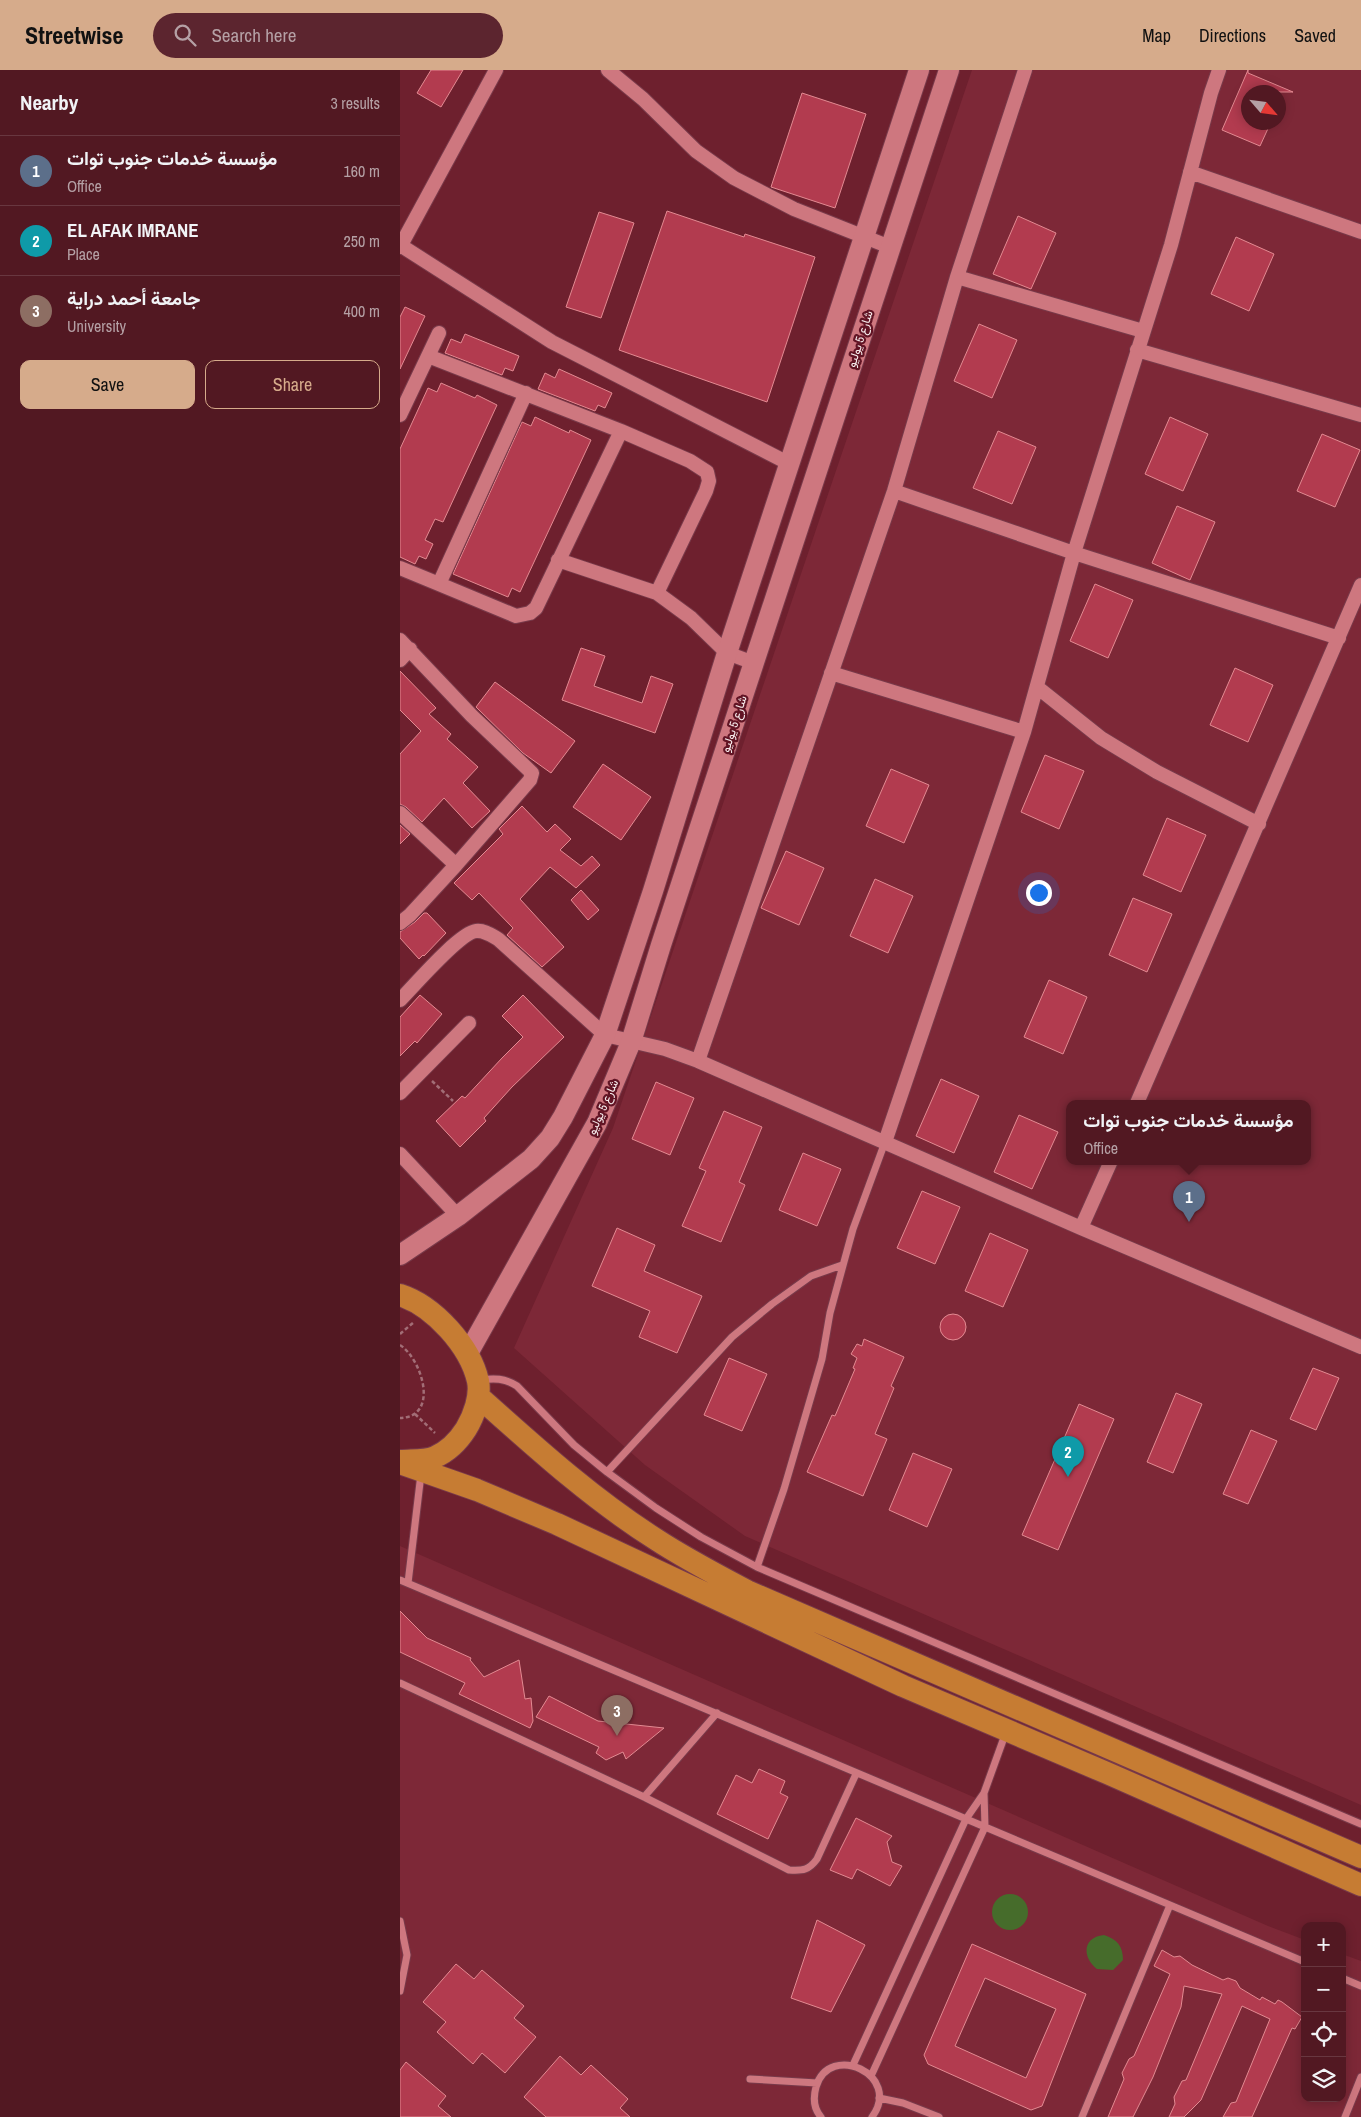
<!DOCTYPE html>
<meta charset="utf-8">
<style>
:root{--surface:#521822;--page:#5c252f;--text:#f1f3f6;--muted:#b5a0a5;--line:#683740;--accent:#d6ab8b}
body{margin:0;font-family:"Archivo Narrow",Vazirmatn,sans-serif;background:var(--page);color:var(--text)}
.controls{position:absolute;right:15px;bottom:15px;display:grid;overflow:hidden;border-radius:10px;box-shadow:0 2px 12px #0003}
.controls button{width:45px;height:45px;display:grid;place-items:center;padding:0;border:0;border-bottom:1px solid var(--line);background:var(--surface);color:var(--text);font:25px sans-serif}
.compass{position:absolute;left:841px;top:15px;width:45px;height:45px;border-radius:50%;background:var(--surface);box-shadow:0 2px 12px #0003;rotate:118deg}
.you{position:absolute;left:638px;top:822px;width:18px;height:18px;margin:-12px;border:4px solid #fff;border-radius:50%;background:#1a73e8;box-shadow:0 0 0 8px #1a73e833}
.badge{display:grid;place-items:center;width:32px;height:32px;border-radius:50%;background:var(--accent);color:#fff;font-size:16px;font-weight:700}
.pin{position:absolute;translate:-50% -41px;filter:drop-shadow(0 1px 2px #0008)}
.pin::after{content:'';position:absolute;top:26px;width:18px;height:15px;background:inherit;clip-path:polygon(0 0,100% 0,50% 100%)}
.popup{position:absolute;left:666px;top:1030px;width:245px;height:65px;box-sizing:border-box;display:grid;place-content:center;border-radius:10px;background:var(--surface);filter:drop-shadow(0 1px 4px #0005);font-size:16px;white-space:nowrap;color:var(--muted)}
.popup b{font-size:19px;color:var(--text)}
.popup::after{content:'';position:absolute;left:50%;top:100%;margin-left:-10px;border:10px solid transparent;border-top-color:var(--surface)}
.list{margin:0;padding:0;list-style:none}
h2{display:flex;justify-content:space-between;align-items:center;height:65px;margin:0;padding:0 20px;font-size:21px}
h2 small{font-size:16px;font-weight:400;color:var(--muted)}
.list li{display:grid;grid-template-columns:32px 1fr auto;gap:15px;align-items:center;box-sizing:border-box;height:70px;padding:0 20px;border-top:1px solid var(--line)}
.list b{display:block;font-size:19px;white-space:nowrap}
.list p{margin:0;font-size:16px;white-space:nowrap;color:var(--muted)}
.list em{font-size:16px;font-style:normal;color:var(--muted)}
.actions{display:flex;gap:10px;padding:15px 20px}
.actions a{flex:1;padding:11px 0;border:1px solid var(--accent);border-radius:10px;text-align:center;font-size:18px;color:var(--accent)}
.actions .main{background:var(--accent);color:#111}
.icon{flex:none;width:28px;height:28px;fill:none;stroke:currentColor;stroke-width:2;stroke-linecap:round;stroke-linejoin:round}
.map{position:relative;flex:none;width:961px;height:2047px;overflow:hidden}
header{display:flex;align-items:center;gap:30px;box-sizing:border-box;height:70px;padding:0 25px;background:var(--accent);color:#111}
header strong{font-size:24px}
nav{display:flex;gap:28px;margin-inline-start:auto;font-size:18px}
.search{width:350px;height:45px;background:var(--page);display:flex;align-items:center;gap:12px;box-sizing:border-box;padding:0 18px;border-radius:28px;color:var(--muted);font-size:19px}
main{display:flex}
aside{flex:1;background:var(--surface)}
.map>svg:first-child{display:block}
.built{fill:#7d2837;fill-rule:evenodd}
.green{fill:#466c2b}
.building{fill:#b23b4f;stroke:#e38a92;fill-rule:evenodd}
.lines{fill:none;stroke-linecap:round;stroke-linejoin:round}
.lane-casing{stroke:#783a4a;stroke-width:9}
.street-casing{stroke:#783a4a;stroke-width:16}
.secondary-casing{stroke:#783a4a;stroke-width:22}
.primary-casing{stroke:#783a4a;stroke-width:24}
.path{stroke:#a26d76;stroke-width:2.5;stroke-dasharray:4 2.5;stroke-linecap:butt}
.lane{stroke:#ce777f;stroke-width:7}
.street{stroke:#ce777f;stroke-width:14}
.secondary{stroke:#ce777f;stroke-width:20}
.primary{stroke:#c67c33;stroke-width:22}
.labels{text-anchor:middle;stroke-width:4.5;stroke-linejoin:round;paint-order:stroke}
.street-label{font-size:12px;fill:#faf0f0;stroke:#611424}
</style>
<header>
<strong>Streetwise</strong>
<div class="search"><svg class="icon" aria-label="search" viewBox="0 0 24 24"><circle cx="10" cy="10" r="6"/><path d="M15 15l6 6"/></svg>Search here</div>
<nav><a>Map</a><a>Directions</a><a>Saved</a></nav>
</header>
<main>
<aside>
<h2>Nearby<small>3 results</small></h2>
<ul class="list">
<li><span class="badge" style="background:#5c6f8a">1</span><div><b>مؤسسة خدمات جنوب توات</b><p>Office</p></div><em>160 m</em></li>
<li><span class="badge" style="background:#0f9aa8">2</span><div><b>EL AFAK IMRANE</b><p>Place</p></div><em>250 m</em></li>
<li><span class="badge" style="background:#8d6e63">3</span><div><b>جامعة أحمد دراية</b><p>University</p></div><em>400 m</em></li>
</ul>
<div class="actions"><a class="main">Save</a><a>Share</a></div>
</aside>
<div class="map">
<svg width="961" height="2047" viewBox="0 0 961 2047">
<rect width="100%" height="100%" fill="#6e202e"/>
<path class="built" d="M572,0H961V1735L345,1466L245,1395L114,1278L213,1058ZM848,22H878V52H848ZM670,1033H908V1091H670Z
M0,1476L868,1856L905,1870V2028H942V1884L961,1891V2047H0Z"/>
<path class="green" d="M592 1842a18 18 0 1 1 36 0a18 18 0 1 1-36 0Z
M704,1865C717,1869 723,1876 723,1890L713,1900L697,1899C682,1888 682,1867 704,1865Z"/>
<path class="building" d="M31,0H63L41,37L17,23Z
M848,0V3L893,22H848V52H871L860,76L822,60Z
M402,23L466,44L435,138L371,117Z
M267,141L344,167L345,164L415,187L367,332L219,280Z
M199,142L234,153L201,248L166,237Z
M618,146L656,163L631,219L593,204Z
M836,167L874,184L849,241L811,224Z
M5,237L25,246L0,299V247Z
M579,254L617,270L592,328L554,311Z
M65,264L119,286L113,301L105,298L102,305L45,283L51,269L61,273Z
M159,299L212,323L205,338L198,335L195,341L138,319L145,303L155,308Z
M41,313L75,328L77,325L97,335L43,452L35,449L25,470L33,474L26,489L19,486L15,494L0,487V379L28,318L37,322Z
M135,347L169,363L170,360L191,370L120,522L112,518L108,527L53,504L122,352L131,356Z
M770,347L808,364L783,421L745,404Z
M598,361L636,377L612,434L573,418Z
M922,364L960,380L935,437L897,421Z
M777,436L815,452L790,510L752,493Z
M695,514L733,530L708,588L670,571Z
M181,578L205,586L194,616L242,633L251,606L273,614L255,663L162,630Z
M835,598L873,615L848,672L810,655Z
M0,601L36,638L29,644L51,664L47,669L78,697L63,713L90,741L72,758L44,728L22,752L6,737L0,734V684L21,661L0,640Z
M95,612L175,671L151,703L123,683L76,637Z
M645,685L684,701L659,759L621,742Z
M203,694L251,727L221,770L173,737Z
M491,699L529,715L504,773L466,756Z
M122,736L147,762L155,754L171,769L160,780L181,796L192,786L200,795L176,818L150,797L120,829L164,877L142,897L107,865L113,858L79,823L72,830L54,813L103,764L99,759Z
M767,748L806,765L781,822L743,805Z
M0,755L10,764L0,774Z
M386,781L424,798L399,855L361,838Z
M475,809L513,826L488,883L450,866Z
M181,820L199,840L188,850L171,830Z
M733,828L772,844L747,902L709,885Z
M24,843H27L46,863L24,886L23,885L19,889L0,868V862L15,852Z
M649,910L687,927L663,984L624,967Z
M20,925L42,944L17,973L15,971L0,986V947Z
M123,925L164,967L112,1017L84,1048L86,1051L60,1077L36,1051L62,1026L65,1028L102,988L123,967L102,946Z
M541,1009L579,1026L554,1083L516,1066Z
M256,1012L294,1028L270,1085L232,1069Z
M324,1041L362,1057L339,1112L345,1115L321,1172L282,1156L306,1101L299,1098Z
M619,1045L658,1062L632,1119L594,1102Z
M403,1083L441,1099L417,1156L379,1140Z
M522,1121L560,1137L535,1194L497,1178Z
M217,1158L255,1175L244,1201L302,1226L277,1283L239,1267L250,1241L192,1216Z
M590,1163L628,1180L603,1237L565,1221Z
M540 1257a13 13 0 1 1 26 0a13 13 0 1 1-26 0Z
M464,1269L504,1287L491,1316L494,1318L475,1364L487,1369L463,1426L407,1402L432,1345L435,1346L455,1299L453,1298L457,1288L451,1284L457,1274L462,1276Z
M329,1288L367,1304L342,1361L304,1345Z
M913,1298L939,1308L916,1360L890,1349Z
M776,1323L802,1334L773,1403L747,1392Z
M679,1334L714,1349L658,1480L622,1465Z
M851,1360L877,1371L848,1434L823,1424Z
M513,1383L552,1399L527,1457L489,1440Z
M0,1541L27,1568L71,1588L70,1590L84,1607L119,1590L125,1629L131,1628L133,1651L130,1658L59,1624L65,1613L0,1582Z
M149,1626L198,1651L264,1658L226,1689L223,1682L206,1690L196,1683L199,1677L136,1647Z
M359,1699L385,1711L380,1723L388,1727L368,1769L317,1744L336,1705L352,1713Z
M456,1748L492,1766L487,1772L492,1792L502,1796L490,1816L457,1799L452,1809L430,1800Z
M417,1850L465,1875L431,1942L391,1928Z
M572,1874L686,1924L642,2036L631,2040L528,1994L524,1985ZM585,1908L656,1939L626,2008L555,1976Z
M762,1880L774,1887L780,1886L792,1895L823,1910L828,1908L836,1911L840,1918L860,1930L862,1927L875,1934L878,1930L882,1932L902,1947L895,1959L892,1958L852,2047H823L831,2033L836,2032L870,1949L842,1936L801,2030L784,2047H769L775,2034L774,2027L782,2011L786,2010L822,1924L784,1916L781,1937L753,2007L733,2047H708L724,2009L722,2003L729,1989L734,1986L770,1904L754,1896Z
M56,1894L74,1909L82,1900L124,1936L114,1948L136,1967L105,2003L82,1983L73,1994L37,1962L46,1952L23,1932Z
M160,1986L181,2005L191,1995L228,2029L220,2038L230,2047H146L124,2027Z
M6,1992L46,2026L38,2036L51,2047H0V2000Z"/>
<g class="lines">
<g class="lane-casing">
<path id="lane" d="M80,1310C94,1308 105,1308 117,1316L174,1375L207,1402L256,1438L301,1467L357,1497L961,1754
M207,1402L332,1267L372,1234L411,1206L442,1195
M357,1497L384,1419L422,1289L430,1243L453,1159L485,1072
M0,1510L905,1892
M8,1513L21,1404
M0,1613L244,1727L389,1800C403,1801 409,1800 417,1789L456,1704
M584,1723L606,1662
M244,1727L317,1643
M0,1851L7,1885L0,1921
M942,1908L961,1916
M453,1995L566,1749L584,1723L585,1757L471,2006
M350,2009L417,2013
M479,2028L503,2033L539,2047
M421,2047C414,2039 413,2028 416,2017C429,1971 503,2005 472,2047
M682,2047L770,1835
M945,2047L961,2007"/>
</g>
<g class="street-casing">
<path id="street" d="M208,0L243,29L296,81L334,108L394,139L490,177
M790,102L961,162
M0,175L152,272L390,394
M0,177L96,0
M557,207L743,261
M737,280L961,345
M28,286L221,361L290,391L307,402L309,411L306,421L257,523
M126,323L39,514L116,546L130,543L136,538L221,361
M0,345L39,263
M494,421L674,483L939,568
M158,490L257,523L291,548L327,583L354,593
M0,498L39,514
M0,570L72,646L132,703L130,710L56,795L10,845L0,853
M0,590L10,579
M431,603L624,662
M637,617L701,668L757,702L859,754
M0,743L56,795
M0,930C14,916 59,863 76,861C84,860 91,865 98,869L205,965L265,979L298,991L681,1158L961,1277
M298,991L494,421L557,207L625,0
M0,1023L69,953
M737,1033L961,515
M485,1072L624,662L674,483L771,175L811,23L819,0
M0,1084L58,1146
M681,1158L711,1091"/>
</g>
<g class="secondary-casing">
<path id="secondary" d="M0,1185L58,1146L131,1089L150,1068L163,1047L205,965L253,821L327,583L519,0
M67,1285L197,1053L231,972L261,875L549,0"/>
</g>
<g class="primary-casing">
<path id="primary" d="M0,1225C34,1236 70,1276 78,1311C81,1326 74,1346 66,1359C59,1370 49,1381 35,1387C26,1391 11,1390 1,1391
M78,1326C135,1377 192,1429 257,1470C286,1489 317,1505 347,1521L961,1787
M0,1393L77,1420L157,1454L503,1616L707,1703L961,1815"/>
</g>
<path class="path" d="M32,1011L53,1031
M0,1264L14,1252
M0,1275C22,1289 40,1347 0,1348
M15,1344L35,1363"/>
<use href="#lane" class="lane"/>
<use href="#street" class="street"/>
<use href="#secondary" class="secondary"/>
<use href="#primary" class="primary"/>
</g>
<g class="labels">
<g class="street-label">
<text transform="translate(460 269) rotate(-72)" y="4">شارع 5 يوليو</text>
<text transform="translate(334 654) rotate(-72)" y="4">شارع 5 يوليو</text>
<text transform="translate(203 1037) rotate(-66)" y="4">شارع 5 يوليو</text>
</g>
</g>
</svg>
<div class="controls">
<button>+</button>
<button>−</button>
<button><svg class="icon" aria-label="locate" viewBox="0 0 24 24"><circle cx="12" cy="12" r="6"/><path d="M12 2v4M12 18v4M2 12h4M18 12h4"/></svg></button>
<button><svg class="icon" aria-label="layers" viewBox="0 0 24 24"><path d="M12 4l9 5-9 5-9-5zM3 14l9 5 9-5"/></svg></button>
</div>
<svg class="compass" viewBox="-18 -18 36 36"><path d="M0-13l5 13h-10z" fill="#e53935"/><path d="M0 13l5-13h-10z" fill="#b5a0a5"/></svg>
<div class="you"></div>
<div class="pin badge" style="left:789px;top:1152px;background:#5c6f8a">1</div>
<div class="popup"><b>مؤسسة خدمات جنوب توات</b>Office</div>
<div class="pin badge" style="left:668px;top:1407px;background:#0f9aa8">2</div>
<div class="pin badge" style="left:217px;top:1666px;background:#8d6e63">3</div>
</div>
</main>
